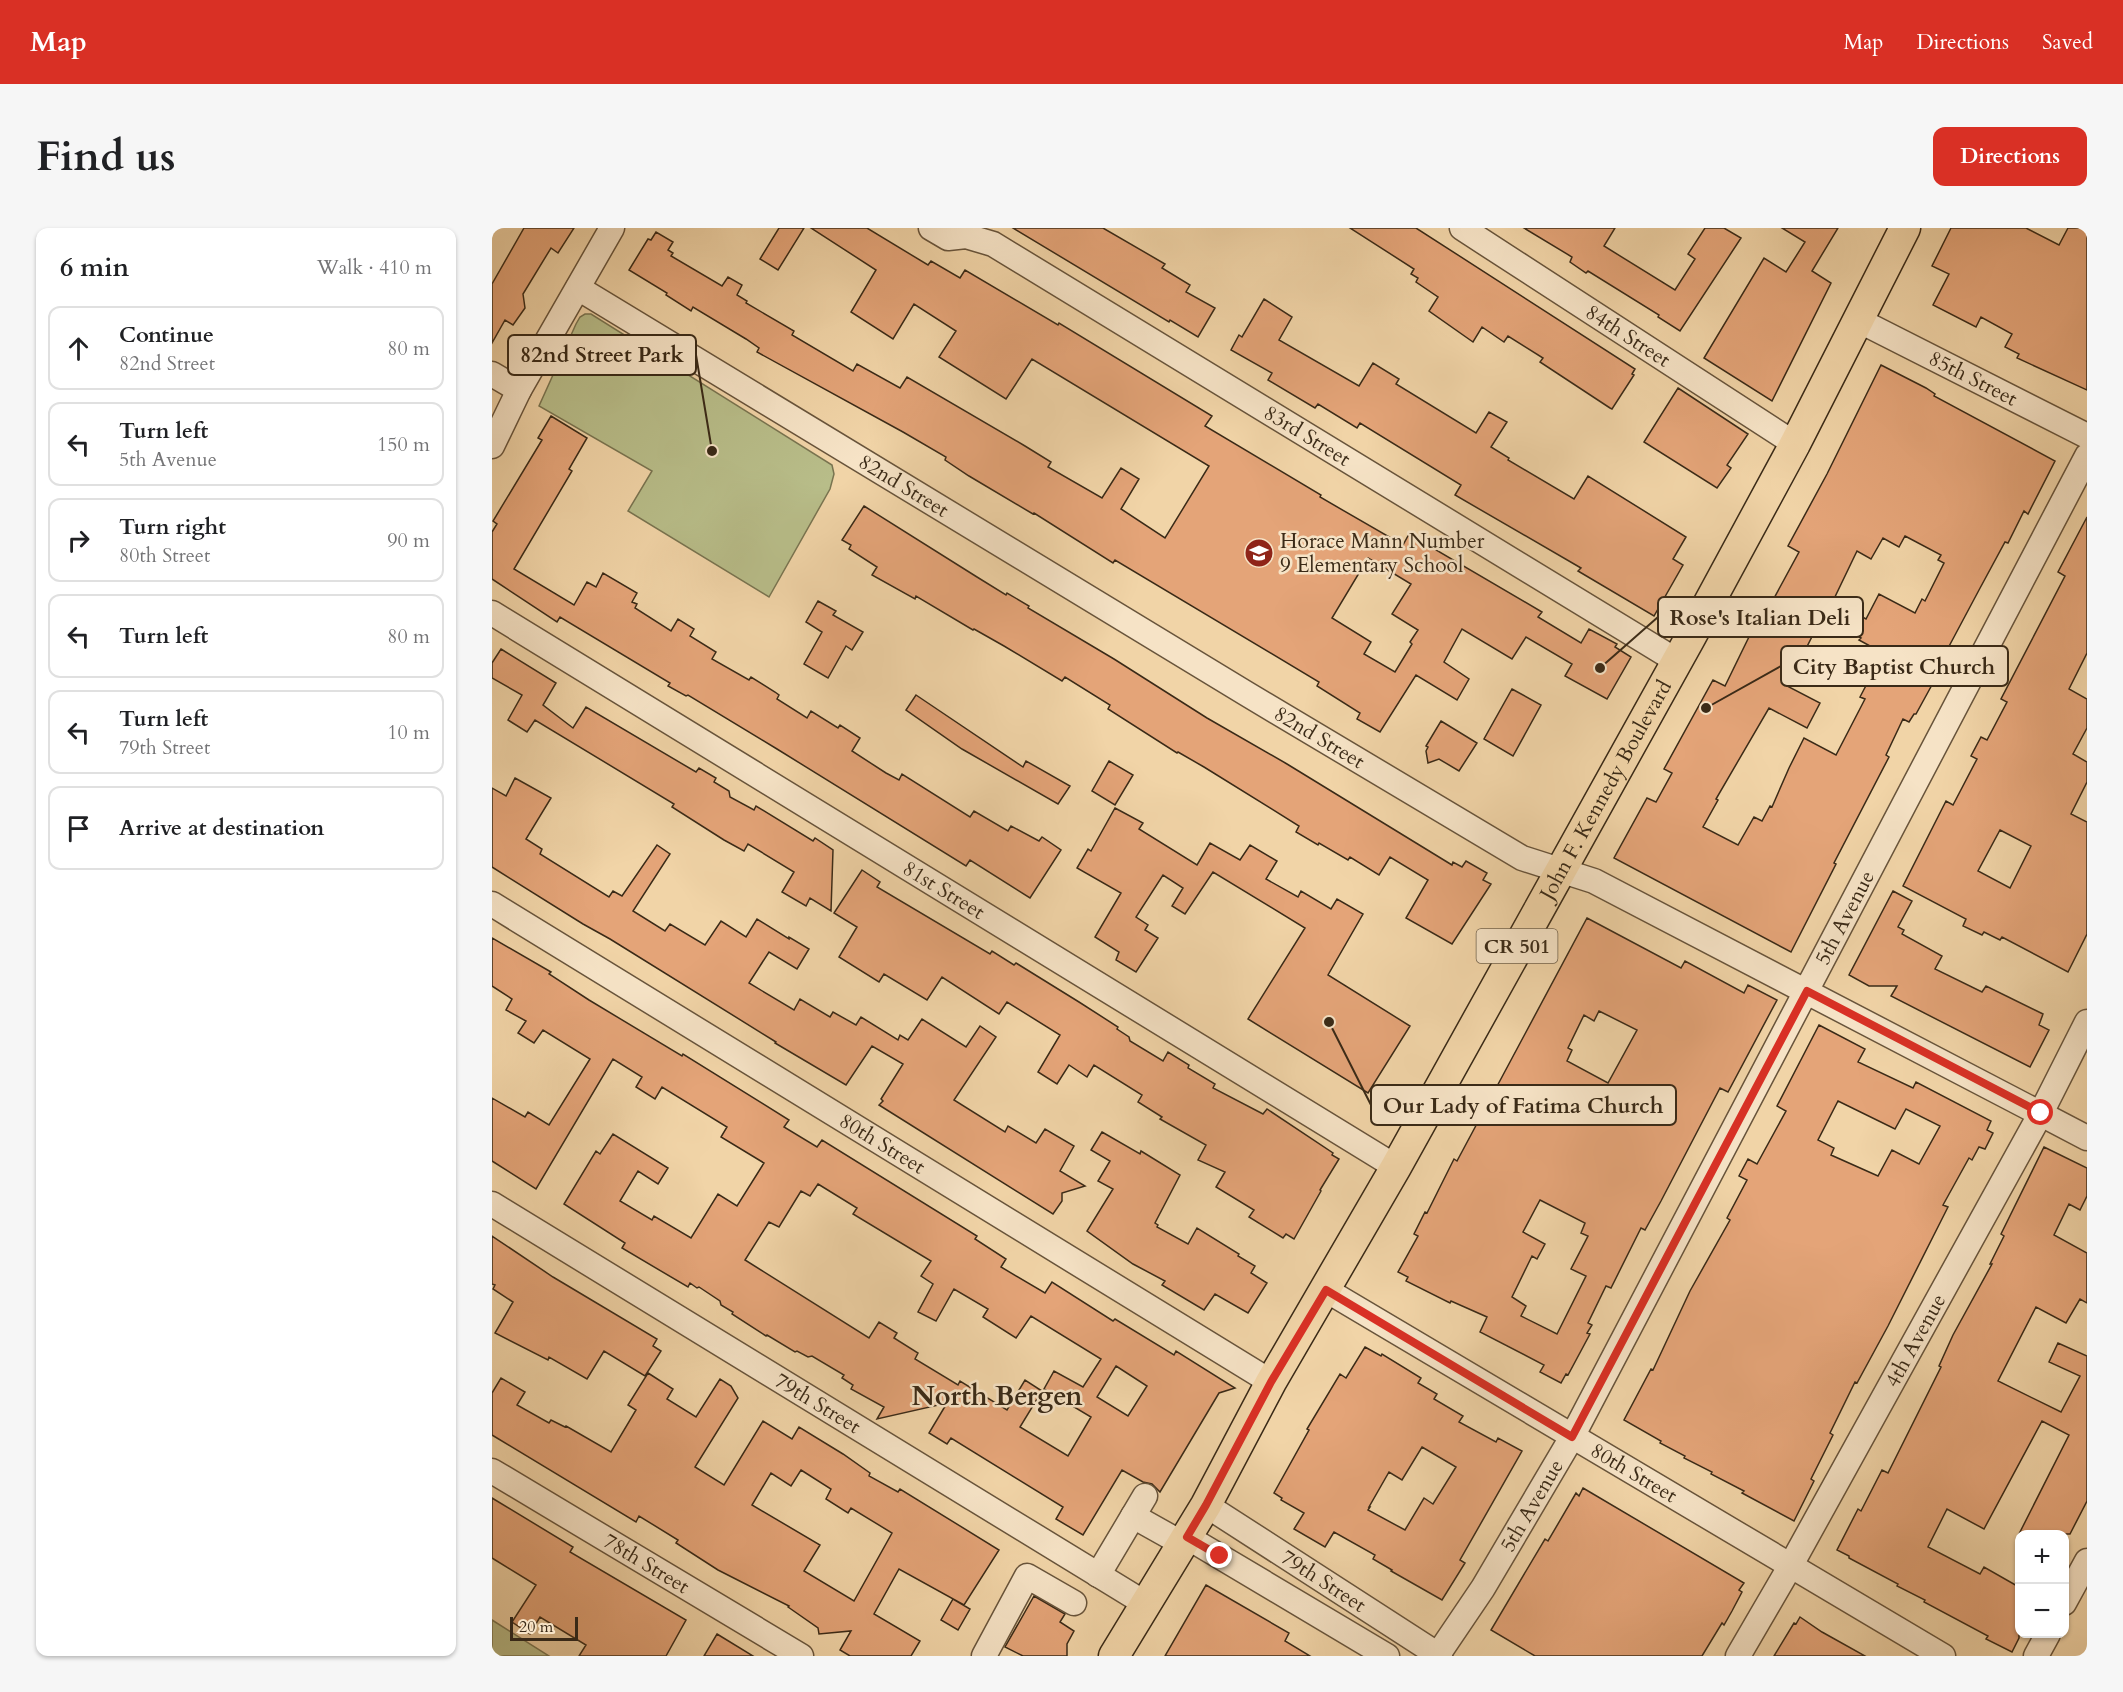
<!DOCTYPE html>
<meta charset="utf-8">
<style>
:root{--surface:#fff;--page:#f6f6f6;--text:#202124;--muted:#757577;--line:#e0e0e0;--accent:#d93025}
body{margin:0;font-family:Cardo,serif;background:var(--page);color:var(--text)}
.controls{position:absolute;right:18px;bottom:18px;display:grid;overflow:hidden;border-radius:12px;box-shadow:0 2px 4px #0004}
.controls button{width:54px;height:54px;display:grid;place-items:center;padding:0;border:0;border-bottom:2px solid var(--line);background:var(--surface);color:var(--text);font:30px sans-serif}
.scale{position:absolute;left:18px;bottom:15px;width:68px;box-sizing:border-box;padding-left:6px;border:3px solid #3a2a17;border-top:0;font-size:16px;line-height:21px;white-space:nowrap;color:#3a2a17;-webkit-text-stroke:4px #f6e3c6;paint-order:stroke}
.stop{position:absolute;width:18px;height:18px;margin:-14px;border:4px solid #d93025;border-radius:50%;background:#fff}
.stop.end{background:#d93025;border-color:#fff;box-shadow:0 2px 6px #0008}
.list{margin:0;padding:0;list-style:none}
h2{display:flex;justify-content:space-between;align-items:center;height:78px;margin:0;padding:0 24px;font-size:26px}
h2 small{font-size:20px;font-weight:400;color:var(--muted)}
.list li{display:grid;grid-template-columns:39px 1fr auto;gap:18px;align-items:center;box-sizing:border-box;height:84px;margin:0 12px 12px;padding:0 12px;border:2px solid var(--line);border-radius:12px}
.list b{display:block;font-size:22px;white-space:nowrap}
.list p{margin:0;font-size:20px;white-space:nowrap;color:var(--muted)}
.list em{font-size:20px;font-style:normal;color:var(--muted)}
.icon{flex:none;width:33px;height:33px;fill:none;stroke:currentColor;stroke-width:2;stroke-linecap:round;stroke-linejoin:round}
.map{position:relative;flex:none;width:1595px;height:1428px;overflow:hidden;border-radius:12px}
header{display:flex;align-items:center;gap:36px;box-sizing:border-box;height:84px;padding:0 30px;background:var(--accent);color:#fff}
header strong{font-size:28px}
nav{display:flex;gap:33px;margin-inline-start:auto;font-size:21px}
.intro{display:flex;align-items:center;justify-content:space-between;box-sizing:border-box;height:144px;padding:0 36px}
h1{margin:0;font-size:42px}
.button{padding:15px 27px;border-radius:12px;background:var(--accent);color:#fff;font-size:21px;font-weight:700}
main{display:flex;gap:36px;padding:0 36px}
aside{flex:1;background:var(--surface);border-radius:12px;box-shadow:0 2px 4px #0004}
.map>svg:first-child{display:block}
.green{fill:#b8bd89;stroke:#797450;stroke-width:1.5}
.building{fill:#e4a478;stroke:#3a2a17;stroke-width:1.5;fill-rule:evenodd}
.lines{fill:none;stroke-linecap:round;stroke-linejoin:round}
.minor-casing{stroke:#68543b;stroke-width:27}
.major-casing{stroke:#3a2a17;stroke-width:33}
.minor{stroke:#f6e3c6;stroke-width:24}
.major{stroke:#f1d4a7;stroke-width:30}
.route{stroke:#d93025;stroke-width:8}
.labels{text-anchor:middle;stroke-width:5;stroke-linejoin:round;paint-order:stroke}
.shield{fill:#f6e3c6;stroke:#72624c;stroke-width:1.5}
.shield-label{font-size:20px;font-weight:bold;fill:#3a2a17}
.street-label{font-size:21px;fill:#3a2a17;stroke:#f6e3c6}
.poi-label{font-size:21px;fill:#3a2a17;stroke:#f6e3c6;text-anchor:start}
.district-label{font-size:27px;font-weight:bold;fill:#3a2a17;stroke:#f6e3c6}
.leader{fill:none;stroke:#3a2a17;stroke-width:2}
.callout-dot{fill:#3a2a17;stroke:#f6e3c6;stroke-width:2}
.callout{fill:#f6e3c6;stroke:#3a2a17;stroke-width:2}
.callout-label{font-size:22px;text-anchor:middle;font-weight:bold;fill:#3a2a17}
</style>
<header>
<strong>Map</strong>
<nav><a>Map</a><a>Directions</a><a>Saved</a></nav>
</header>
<div class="intro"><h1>Find us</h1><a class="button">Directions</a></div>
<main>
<aside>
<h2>6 min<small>Walk · 410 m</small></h2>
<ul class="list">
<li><svg class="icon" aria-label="ahead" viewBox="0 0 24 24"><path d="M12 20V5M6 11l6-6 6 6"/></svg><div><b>Continue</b><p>82nd Street</p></div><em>80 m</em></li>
<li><svg class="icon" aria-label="left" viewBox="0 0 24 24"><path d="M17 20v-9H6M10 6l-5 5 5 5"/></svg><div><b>Turn left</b><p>5th Avenue</p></div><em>150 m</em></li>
<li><svg class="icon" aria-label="right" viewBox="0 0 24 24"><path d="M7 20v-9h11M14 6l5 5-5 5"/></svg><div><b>Turn right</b><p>80th Street</p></div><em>90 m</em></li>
<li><svg class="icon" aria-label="left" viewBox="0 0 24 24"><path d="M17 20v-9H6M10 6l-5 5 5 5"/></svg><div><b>Turn left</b></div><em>80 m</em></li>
<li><svg class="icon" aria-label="left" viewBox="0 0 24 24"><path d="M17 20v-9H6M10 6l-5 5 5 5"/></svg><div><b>Turn left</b><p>79th Street</p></div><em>10 m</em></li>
<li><svg class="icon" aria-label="arrive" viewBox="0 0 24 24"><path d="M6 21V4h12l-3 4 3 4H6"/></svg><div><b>Arrive at destination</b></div></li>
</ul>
</aside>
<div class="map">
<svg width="1595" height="1428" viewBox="0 0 1595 1428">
<rect width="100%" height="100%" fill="#f1d4a7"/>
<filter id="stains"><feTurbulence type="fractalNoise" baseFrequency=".00333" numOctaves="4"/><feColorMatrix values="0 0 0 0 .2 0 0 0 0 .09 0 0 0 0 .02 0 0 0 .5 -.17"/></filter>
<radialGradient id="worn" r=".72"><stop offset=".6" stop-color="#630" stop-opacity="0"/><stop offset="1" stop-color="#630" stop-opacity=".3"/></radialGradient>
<path class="green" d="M93,86H99L340,237L342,246L338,261L277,369L136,283L160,243L47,178L84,96L88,89Z
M0,1392L57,1428H0Z"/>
<path class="building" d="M32,0H82L66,25L59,20L31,66L33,80L21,97L13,92L0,115V56Z
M287,0H312L286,42L268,31Z
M319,0H375L436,37L439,33L468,50L473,42L566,97L567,95L720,188L713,198L829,267L828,269L911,317L917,306L1050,384L1046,389L1089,415L1097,401L1125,416L1123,419L1139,429L1115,471L1073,448L1080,436L1034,409L1020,431L970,401L952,434L977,451L965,472L924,447L888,504L865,491L868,485L825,458L827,454L623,332L621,335L542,285L541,286L477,248L453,232L454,229L411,204L265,124L267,120L254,111L201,79L199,83L174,67L175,65L137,42L156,11L159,12L164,4L181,14L176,22L181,25L179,28L230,58L236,49L250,57L245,67L255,73L254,75L302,103L300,107L361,143L365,136L408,160L415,149L533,218L559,234L556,239L610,270L629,240L647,251L629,281L673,310L717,238L540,131L514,171L447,129L464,103L422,76L401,111L359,84L384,42ZM876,330L919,356L900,386L926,402L918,414L920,416L903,444L872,426L879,414L840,390Z
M521,0H611L673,36L670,40L698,57L694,64L723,80L706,109L678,92L677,94Z
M858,0H924L1143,141L1140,146L1142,147L1120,181L1118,180L1048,134L1051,130L1016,108L1012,114L990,99L981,114L937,83L946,69L924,54L926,50L919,46L922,41Z
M1032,0H1123L1112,18L1183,62L1203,31L1196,26L1213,0H1232L1249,10L1188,103L1166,89L1167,87L1096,43L1094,45L1078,34L1080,29Z
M1290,0H1346L1320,43L1339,55L1280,173L1212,130L1272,30L1294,44L1313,14Z
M1459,0H1534L1567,17L1576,0H1595V162L1525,130L1527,126L1513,119L1520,106L1489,89L1484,99L1441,77L1457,46L1440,38Z
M772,71L800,89L787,112L867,158L881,135L907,151L904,156L984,205L997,184L1015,194L999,219L1017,230L1016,232L1082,271L1096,248L1194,309L1181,331L1191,337L1162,388L1086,343L1089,340L963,267L969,257L868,195L865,200L826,176L823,180L776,152L780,145L739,122L747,107L750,109Z
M1389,137L1434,160L1443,166L1442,168L1563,233L1536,286L1532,283L1516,315L1513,314L1487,362L1438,454L1441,455L1424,486H1422L1417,494L1411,491L1394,527L1397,529L1342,635L1344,636L1299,724L1122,630L1155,570L1164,574L1180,545L1172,541L1221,452L1233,458L1276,370L1281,372L1307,324L1296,318L1335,246ZM1413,308L1449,327L1446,332L1452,335L1433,373L1430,371L1423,385L1387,366L1374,391L1341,373L1365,323L1379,331L1391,310L1407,319ZM1330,389L1369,410L1367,412L1391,425L1368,469L1373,471L1344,527L1312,510L1297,540L1280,579L1278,578L1270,593L1262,589L1246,617L1211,599L1226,572L1224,571L1277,480L1315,500L1328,475L1295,458Z
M1186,160L1256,206L1235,237L1239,240L1225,260L1152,214Z
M59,188L95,210L77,241L80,243L22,341L82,377L95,354L104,359L111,345L145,365L140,374L145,376L143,380L179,403L186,391L202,401L198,408L224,424L220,431L257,452L259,449L283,464L287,467L285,471L315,490L319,483L346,500L348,497L368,510L360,523L394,545L407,552L410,546L478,589L482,583L516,603L519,598L547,613L550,609L569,622L538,670L478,632L474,638L285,521L196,467L194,468L176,458L178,455L68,389L65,394L0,351V304L5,296L1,293L50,212L46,210Z
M372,278L485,349L514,367L515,365L537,378L536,380L622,431L715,490L795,536L960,637L961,634L970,639L974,633L995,645L991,652L999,656L960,716L914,690L936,652L898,629L887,647L858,629L856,632L827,615L826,617L804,604L807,598L712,539L686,524L685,525L616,481L618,477L573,449L570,453L512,418L482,401L481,402L424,368L423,371L380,347L385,339L357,321L359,317L350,312Z
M1595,289V425L1577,461L1595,471V500L1581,526L1595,534V554L1579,586L1595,594V706L1576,744L1510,709L1508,712L1492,704L1490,707L1471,698L1474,691L1411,658L1454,573L1461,577L1485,531L1479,528L1489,509L1495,512L1515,474L1509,471L1573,348L1566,344ZM1508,602L1539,618L1518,660L1486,643Z
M326,373L344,383L341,387L371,404L360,422L354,418L336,450L312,436L330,404L314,394Z
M9,421L64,455L51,477L81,500L94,479L204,544L207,540L224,550L222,554L237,563L238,569L262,582L264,578L321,613L323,610L341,622L339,683L318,670L314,678L290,664L302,644L256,616L252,623L232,612L180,579L182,576L43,492L35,504L16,492L30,467L0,450V435Z
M1020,461L1049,477L1021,528L992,511Z
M424,467L531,539L534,533L578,558L566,576L470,521L414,482Z
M949,493L985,515L967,543L947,531L936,535L934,523L936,519L934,518Z
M617,533L641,547L623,577L600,563Z
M23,550L59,570L34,611L50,621L48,626L117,669L121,663L130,668L165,617L178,626L141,683L173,703L178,696L213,717L229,693L254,709L265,691L297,711V709L317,721L305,741L277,724L257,755L302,782L308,771L338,789L341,784L364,797L369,789L406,812L408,807L416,812L430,791L474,819L488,798L504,809L462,872L513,904L516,898L544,915L553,901L582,918L568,943L593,958L570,965V973L561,986L387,877L391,873L389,871L411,836L380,818L354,857L283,815L284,814L118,711L91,696L0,639V560L14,568Z
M623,580L651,595L647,601L705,637L718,615L748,632L758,617L785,633L774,651L806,669L809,663L839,681L845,671L871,686L836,747L918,798L876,865L756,791L813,700L721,644L693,686L680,678L691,660L671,647L644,689L656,697L653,702L666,710L644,744L624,732L627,724L603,709L629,665L585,640L596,621L599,623Z
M370,642L388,654L385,659L498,726L500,723L522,737L524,735L587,774L626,799L625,801L637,809L638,813L671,833L676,824L697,837L696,840L723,856L721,860L771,886L775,881L841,925L840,927L847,931L828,962L829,963L802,1011L794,1006L791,1010L757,989L762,982L724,959L733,944L706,932L714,917L668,891L670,889L646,874L650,867L602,837L595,849L577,837L565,856L546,844L568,807L515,774L507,786L450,749L435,772L392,746L387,754L347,729L365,699L342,685Z
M1401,663L1420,673L1406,699L1412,702L1410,706L1450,728L1443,741L1490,764L1494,758L1551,786L1547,797L1557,802L1538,839L1399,768L1405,758H1377L1357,747Z
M1095,690L1189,740L1193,733L1252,765L1256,757L1285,772L1236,864L1228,860L1169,973L1153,1002L1149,1000L1119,1060L1114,1058L1096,1095L1100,1097L1095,1105L1098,1106L1076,1147L1074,1146L1069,1155L1048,1144L1052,1137L988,1104L995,1089L959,1073L958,1075L914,1053L916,1049L906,1044L926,1008L922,1006L933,984L935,985L962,931L965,933ZM1107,783L1145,802L1116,855L1075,833L1080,822L1076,820L1092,787L1102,793ZM1048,972L1093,995L1089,1005L1096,1008L1079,1041L1094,1048L1065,1106L1029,1088L1034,1078L1020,1069L1040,1028L1045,1031L1053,1016L1031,1004Z
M0,710L59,744L57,746L97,772L190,828L191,826L297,892L292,899L325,919L330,912L485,1008L483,1011L514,1031L509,1039L553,1065L560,1054L621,1093L623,1091L682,1127L684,1123L743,1160L727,1165L668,1264L660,1256L651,1254L630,1242L591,1307L564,1291L571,1279L459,1210L455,1216L437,1205L455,1175L385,1191L392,1179L359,1161L361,1157L350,1150L352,1147L320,1128L316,1129L305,1123L303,1124L275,1107L274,1108L240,1086L241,1084L229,1077L228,1073L207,1059L205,1060L198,1055L196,1059L130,1020L133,1015L72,976L104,923L108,926L121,906L176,940L166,956L146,943L128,973L160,992L162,988L199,1010L226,966L245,978L272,935L229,909L235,899L170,859L163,871L144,859L150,849L121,831L44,961L0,933V870L33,889L36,884L57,897L98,831L51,802L42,815L26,805L34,793L14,782L20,771L0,758ZM326,956L365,980L361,986L439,1033L429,1048L441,1056L426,1084L444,1093L462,1061L496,1081L491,1089L524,1110L539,1088L609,1131L591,1159L562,1143L552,1161L599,1189L576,1228L528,1199L550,1163L533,1152L515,1182L468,1153L466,1157L423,1131L426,1125L402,1110L405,1105L387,1094L377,1110L253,1032L277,994L287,999L309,963L318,968ZM624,1138L655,1158L636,1188L605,1169Z
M1327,797L1373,821L1366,834L1421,860L1424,854L1499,893L1495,902L1501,905L1493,921L1487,919L1480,932L1477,930L1451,977L1456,979L1396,1098L1365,1155L1363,1154L1338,1205L1341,1207L1319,1251L1322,1253L1302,1293L1250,1265L1252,1263L1219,1246L1220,1244L1192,1230L1193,1228L1168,1215L1169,1213L1132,1192L1159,1141L1161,1142L1198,1063L1238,992L1235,990L1255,952L1247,948L1256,931L1265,936L1294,883L1285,878ZM1346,873L1403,901L1414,881L1448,898L1427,936L1400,922L1386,948L1339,927L1342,920L1326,912Z
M610,904L648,926L649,923L688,947L663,995L666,997L665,999L696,1016L705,1000L747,1026L746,1028L763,1038L759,1045L775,1055L756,1085L723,1066L712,1082L670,1057L673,1053L641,1036L595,1003L621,961L606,953L618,933L599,922Z
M1552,919L1595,940V968L1588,982L1577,976L1562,1007L1595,1025V1075L1588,1071L1574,1095L1544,1079L1506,1153L1569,1184L1588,1148L1557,1134L1566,1115L1595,1128V1273L1578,1306H1527L1577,1207L1550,1193L1492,1301L1455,1281L1436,1319L1488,1346L1492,1339L1527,1359V1410L1520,1424L1494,1411L1496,1408L1432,1374L1433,1372L1405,1358L1406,1356L1357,1330V1328L1345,1322L1366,1281L1369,1283L1390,1242L1396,1245L1449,1139L1447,1138L1461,1107L1500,1036H1498L1512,1008L1509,1006Z
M0,1008L61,1049L165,1111L161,1118L169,1123L153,1148L112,1123L95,1151L57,1129L56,1132L3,1105L21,1074L1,1061L3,1057L0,1056Z
M873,1119L889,1128L890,1126L929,1150L926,1155L945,1166L942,1171L971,1188L967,1194L1004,1214L1006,1210L1030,1223L968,1332L973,1335L950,1372L899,1343L900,1342L881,1331L883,1327L842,1304L833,1319L802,1301L812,1285L789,1272L790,1270L782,1265L817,1202L815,1201L848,1146L854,1150ZM930,1219L964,1239L941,1276L932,1270L913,1302L876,1282L878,1279H877L897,1244L910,1252Z
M156,1145L181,1161L175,1171L204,1189L228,1151L239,1158L246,1170L203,1239L232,1257L271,1193L300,1211L307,1199L351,1226L378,1245L377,1248L406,1264L408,1261L507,1322L472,1377L407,1341L382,1386L428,1413L419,1428H358L348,1422L359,1403L327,1406L326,1400L296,1379L297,1378L226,1342L184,1315L186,1312L147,1288L144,1294L0,1207V1165L9,1150L33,1164L25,1177L57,1195L59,1192L73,1199L74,1198L119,1224L144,1182L136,1177ZM309,1242L339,1261L334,1271L356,1285L359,1280L400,1305L362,1373L312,1343L328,1317L260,1277L279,1245L299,1258Z
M1091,1260L1252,1355L1247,1362L1250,1364L1240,1383L1232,1397L1230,1395L1210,1428H1043L999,1402L1053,1311L1056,1313L1084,1265L1087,1268Z
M0,1270L81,1319L78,1324L194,1392L174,1428H87L94,1417L48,1389L38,1406L20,1394L44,1357L0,1330Z
M714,1357L797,1405L793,1413L818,1428H673Z
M542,1368L573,1386L568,1394L582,1403L575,1416V1428H531L513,1419Z
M461,1371L478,1381L466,1402L449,1392Z
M1308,1389L1330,1404L1373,1428H1282L1302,1395L1304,1396Z
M225,1406L261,1428H212Z"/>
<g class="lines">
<g class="minor-casing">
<g id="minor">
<path id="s1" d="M439,0L456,10L474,8L501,16L1185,433"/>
<path id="s2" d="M970,0L1303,216"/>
<path id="s3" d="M86,60L755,466L1030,630L1102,653L1595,910"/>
<path id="s4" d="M1366,92L1595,208"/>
<path d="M0,146L27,162"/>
<path d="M0,218L27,162L120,0"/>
<path id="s5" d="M0,385L904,939"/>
<path id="s6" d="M0,676L779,1154"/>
<path id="s7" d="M0,976L654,1376"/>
<path id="s8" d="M834,1062L1451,1428"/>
<path id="s9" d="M0,1243L309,1428"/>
<path id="s10" d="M714,1277L948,1428"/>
<path d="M641,1288L691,1316"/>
<path d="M695,1309L895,1428"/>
<path d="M606,1347L653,1268"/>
<path d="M1572,1375L1595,1333"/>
<path d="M492,1428L535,1348L582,1375"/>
<path id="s11" d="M945,1428L991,1360L1080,1209L1595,228"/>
<path id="s12" d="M1246,1428L1299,1337L1549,885L1595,794"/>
<path d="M1544,1428L1556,1406"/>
</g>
</g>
<g class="major-casing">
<g id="major">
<path id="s13" d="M622,1428L714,1277L779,1154L904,939L1198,410L1303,216L1413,0"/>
</g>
</g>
<use href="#minor" class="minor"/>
<use href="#major" class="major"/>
</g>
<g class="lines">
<path class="route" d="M728,1328L695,1309L714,1277L779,1154L834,1062L1080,1209L1315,763L1549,885"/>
</g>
<defs>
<g id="school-disc" transform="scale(1.5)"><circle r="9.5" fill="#8f2418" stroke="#f6e3c6"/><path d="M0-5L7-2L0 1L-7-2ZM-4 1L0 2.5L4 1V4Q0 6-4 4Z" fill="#fff"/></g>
</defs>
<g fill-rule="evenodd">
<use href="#school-disc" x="767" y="325"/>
</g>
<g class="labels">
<rect class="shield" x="984.5" y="701" width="81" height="34" rx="4.5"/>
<g class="shield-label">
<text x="1025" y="725">CR 501</text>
</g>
<g class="street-label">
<text dy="7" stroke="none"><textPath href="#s2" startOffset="198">84th Street</textPath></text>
<text dy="7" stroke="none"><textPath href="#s4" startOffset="129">85th Street</textPath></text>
<text dy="7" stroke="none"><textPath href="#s1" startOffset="434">83rd Street</textPath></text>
<text dy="7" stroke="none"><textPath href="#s3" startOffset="381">82nd Street</textPath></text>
<text dy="7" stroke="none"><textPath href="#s3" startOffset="867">82nd Street</textPath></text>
<text dy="7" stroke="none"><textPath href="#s13" startOffset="996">John F. Kennedy Boulevard</textPath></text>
<text dy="7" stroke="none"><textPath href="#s5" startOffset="530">81st Street</textPath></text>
<text dy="7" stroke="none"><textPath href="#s11" startOffset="844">5th Avenue</textPath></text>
<text dy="7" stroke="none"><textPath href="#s6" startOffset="458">80th Street</textPath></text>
<text dy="7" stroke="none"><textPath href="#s12" startOffset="362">4th Avenue</textPath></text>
<text dy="7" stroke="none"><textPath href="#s7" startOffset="382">79th Street</textPath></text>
<text dy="7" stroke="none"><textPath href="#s8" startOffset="358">80th Street</textPath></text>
<text dy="7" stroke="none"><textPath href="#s11" startOffset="178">5th Avenue</textPath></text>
<text dy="7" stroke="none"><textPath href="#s9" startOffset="180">78th Street</textPath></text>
<text dy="7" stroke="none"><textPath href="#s10" startOffset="140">79th Street</textPath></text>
</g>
<g class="poi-label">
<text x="788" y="320">Horace Mann Number<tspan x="788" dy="24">9 Elementary School</tspan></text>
</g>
<g class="district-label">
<text x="505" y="1177">North Bergen</text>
</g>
</g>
<path class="leader" d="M220 223L204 127M1108 440L1166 389M1214 480L1289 438M837 794L879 877"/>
<g class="callout-dot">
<circle cx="220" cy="223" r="6"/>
<circle cx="1108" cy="440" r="6"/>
<circle cx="1214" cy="480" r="6"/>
<circle cx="837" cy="794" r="6"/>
</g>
<g class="callout">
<rect x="16" y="107" width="188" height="40" rx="6"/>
<rect x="1166" y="369" width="205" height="40" rx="6"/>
<rect x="1289" y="418" width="227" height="40" rx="6"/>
<rect x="879" y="857" width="305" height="40" rx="6"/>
</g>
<g class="callout-label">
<text x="110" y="134">82nd Street Park</text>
<text x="1268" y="397">Rose's Italian Deli</text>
<text x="1402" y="446">City Baptist Church</text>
<text x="1031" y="885">Our Lady of Fatima Church</text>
</g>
<rect width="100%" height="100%" filter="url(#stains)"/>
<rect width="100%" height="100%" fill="url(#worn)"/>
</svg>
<div class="controls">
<button>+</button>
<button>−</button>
</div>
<div class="scale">20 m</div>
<div class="stop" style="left:1549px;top:885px"></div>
<div class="stop end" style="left:728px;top:1328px"></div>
</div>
</main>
